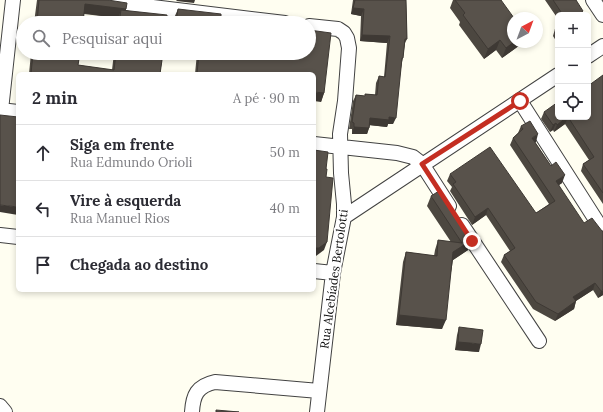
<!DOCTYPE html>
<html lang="pt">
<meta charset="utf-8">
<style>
:root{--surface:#fff;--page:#f2f2f3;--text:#2b2b33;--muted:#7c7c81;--line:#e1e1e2}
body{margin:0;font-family:Lora,serif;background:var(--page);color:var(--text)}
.controls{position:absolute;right:12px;top:12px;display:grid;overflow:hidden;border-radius:6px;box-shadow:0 2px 6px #0003}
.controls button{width:36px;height:36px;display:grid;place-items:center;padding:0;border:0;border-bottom:1px solid var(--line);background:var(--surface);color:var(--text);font:20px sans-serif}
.compass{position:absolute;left:507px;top:12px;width:36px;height:36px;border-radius:50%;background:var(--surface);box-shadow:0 2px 6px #0003;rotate:41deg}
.stop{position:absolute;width:12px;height:12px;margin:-9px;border:3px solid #c42e22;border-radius:50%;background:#fff}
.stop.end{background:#c42e22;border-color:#fff;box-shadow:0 1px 4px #0008}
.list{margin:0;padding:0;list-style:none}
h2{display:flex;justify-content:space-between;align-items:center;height:52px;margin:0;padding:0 16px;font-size:17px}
h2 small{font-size:13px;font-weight:400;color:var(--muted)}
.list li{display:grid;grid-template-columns:26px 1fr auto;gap:12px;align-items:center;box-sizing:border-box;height:56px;padding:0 16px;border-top:1px solid var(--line)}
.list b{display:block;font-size:15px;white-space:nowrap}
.list p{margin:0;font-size:13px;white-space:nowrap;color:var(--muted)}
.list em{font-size:13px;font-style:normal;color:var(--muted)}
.icon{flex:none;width:22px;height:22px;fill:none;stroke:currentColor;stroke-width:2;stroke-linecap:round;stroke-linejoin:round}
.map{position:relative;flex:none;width:603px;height:412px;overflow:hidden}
.search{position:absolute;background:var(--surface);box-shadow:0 2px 6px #0003;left:16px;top:16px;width:300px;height:44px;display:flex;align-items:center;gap:10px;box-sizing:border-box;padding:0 14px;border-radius:22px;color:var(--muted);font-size:15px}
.panel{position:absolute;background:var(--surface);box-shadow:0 2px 6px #0003;left:16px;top:72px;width:300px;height:220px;border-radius:6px}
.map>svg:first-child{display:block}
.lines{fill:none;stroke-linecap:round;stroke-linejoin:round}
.street-casing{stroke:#424242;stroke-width:16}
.street{stroke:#fff;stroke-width:14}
.wall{fill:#4c4740}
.shaded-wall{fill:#3e3934}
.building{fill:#58524b;stroke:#3e3934}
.route{stroke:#c42e22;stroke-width:5}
.labels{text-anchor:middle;stroke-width:4;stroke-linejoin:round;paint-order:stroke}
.street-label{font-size:12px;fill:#0f0f0f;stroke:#fff}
</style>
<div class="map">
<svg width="603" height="412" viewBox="0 0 603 412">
<rect width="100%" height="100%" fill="#fffef1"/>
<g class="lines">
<g class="street-casing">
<path id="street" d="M95,0L285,23
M593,0L603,15
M309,26L338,29L344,33L347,38L349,48L345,101L340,134L341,173L344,204V217L333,273L317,412
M588,56L603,46
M520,101L603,231
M0,110L18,112
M1,110L13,0
M314,144L397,153L413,157L422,164L449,206
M344,217L558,75
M462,225L539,341
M0,235L18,237
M314,271L333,273
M0,406L5,412
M192,412C193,395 197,386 215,382L319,391"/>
</g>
<use href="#street" class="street"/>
</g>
<path class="wall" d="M37,0H108L126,9V10L166,23H117L118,18L84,14L83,23H34Z
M353,0H406L407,39L405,43L403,58L402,62L393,124H388L387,127L370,125L367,134H352V129H349L353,101L356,95L365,96V94L375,95L376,83L379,76L384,77L387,43L360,41L361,16L351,14Z
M453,0H501L513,42H521L520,45L502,58L496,50L484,59L459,25L460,22L450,8Z
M545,0H576L582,15H558V19Z
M178,9L221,20L245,23H174V18Z
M558,27V44L553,36L555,29Z
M31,53H80L78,65L112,70L114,53H163L160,74H29Z
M197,53H309L324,93L321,102L314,74H195Z
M603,75V204L581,171L583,164L589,160L565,124L554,132L553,130L550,132L541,119L544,112L558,117Z
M521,126L536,142H535L562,183L559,185L603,295L598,298L593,290L576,301L574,309L555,321L533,309L501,262L504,255L510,251L486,215L472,225L450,191L452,187L447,181L450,174L536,213L549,204L510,145L513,138L518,133Z
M431,196L472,240L468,250L453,260L442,329L396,325L403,262L406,252L434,256L435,250L438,240L451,242L427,206Z
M459,327L479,352L455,350L457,335Z"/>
<path class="shaded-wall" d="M177,0H195L194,3L176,1Z
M85,4L126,9L123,18L121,10L118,18L82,13Z
M353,8L364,9L361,16L351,14Z
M583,11L582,15H577Z
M362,35L390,36L387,43L360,41Z
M500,40L496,50L484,59L488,49Z
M514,42H521L520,45L502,58L506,48Z
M314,92L324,93L321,102L314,101Z
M389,117L396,118L393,124H388L387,127L368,125L370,118Z
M568,117L565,124L554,132L557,125Z
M556,123L553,130L550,132L553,125Z
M354,127L369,128L367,134H352Z
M538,134L536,142L530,146L532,138Z
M565,175L562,183L553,189L556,181Z
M0,205L18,207V215L0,212Z
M488,208L486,215L472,225L475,217Z
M472,240L468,250L450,262L453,252Z
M327,242L324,250L316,256L314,255V248Z
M595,283L593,290L571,304L573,297Z
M603,290V295L598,298L601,291Z
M576,301L574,309L555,321L558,314Z
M399,315L446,320L442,329L396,325Z
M458,342L481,344L479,352L455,350Z"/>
<path class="building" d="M39,0H108L127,3L126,9L85,4L83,23H37Z
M355,0H406L407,39H405L403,58H402L396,118L389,117V120L370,118L369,128L354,127V123L352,122L356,95L365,96V94L377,95L379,76L385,77L390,36L362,35L364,9L353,8Z
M455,0H501L514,18H513V42H514L506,48L500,40L488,49L463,15L465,13Z
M553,0H576L583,11L577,15H563Z
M178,9L221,14V20L245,23H187L176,22Z
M121,10L167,15L166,23H119Z
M254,18L269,20L268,23H253Z
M558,27V33L555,29Z
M309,30L331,33L324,93L314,92V74H197L199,53H309Z
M33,53H80L78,65L114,70L116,53H163L160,74H31Z
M603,75V193L583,164L594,157L568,117H588V86Z
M558,102V117H567L557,125L556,123L553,125L544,112Z
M0,115L18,117V207L0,205Z
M530,121L538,134L532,138L551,166L556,162L565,175L556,181L584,223L592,218L602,231H603V290L601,291L595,283L573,297L576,301L558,314L536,302L504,255L515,248L488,208L475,217L453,184L456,182L450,174L490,147L536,213L555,201L513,138L523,129L521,126Z
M314,150L328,152L326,169H327L326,177L333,178L327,242L319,248H314Z
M439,191L472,240L453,252L446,320L399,315L406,252L437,256L438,240L462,243L431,196Z
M459,327L483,330L481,344L458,342Z
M216,410L239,412H216Z"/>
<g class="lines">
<path class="route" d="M472,241L422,164L520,101"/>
</g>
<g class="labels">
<g class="street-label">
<text transform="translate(334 279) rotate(-82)" y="4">Rua Alcebíades Bertolotti</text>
</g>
</g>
</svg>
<div class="controls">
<button>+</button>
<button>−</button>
<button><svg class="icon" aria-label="locate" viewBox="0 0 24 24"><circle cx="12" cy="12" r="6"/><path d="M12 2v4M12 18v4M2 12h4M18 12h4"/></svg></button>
</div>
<svg class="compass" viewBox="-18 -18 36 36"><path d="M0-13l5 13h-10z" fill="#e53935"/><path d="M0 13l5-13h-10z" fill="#7c7c81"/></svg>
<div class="stop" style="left:520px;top:101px"></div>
<div class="stop end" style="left:472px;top:241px"></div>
<div class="search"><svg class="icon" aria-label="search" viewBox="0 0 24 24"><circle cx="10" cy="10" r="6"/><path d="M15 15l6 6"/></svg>Pesquisar aqui</div>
<section class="panel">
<h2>2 min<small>A pé · 90 m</small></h2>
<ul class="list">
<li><svg class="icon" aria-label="ahead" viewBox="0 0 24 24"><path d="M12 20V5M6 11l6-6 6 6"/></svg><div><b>Siga em frente</b><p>Rua Edmundo Orioli</p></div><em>50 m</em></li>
<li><svg class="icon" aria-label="left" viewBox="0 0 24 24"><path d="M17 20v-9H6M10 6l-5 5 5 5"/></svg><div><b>Vire à esquerda</b><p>Rua Manuel Rios</p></div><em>40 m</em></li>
<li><svg class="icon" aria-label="arrive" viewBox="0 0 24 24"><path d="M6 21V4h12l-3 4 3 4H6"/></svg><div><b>Chegada ao destino</b></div></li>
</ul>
</section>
</div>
